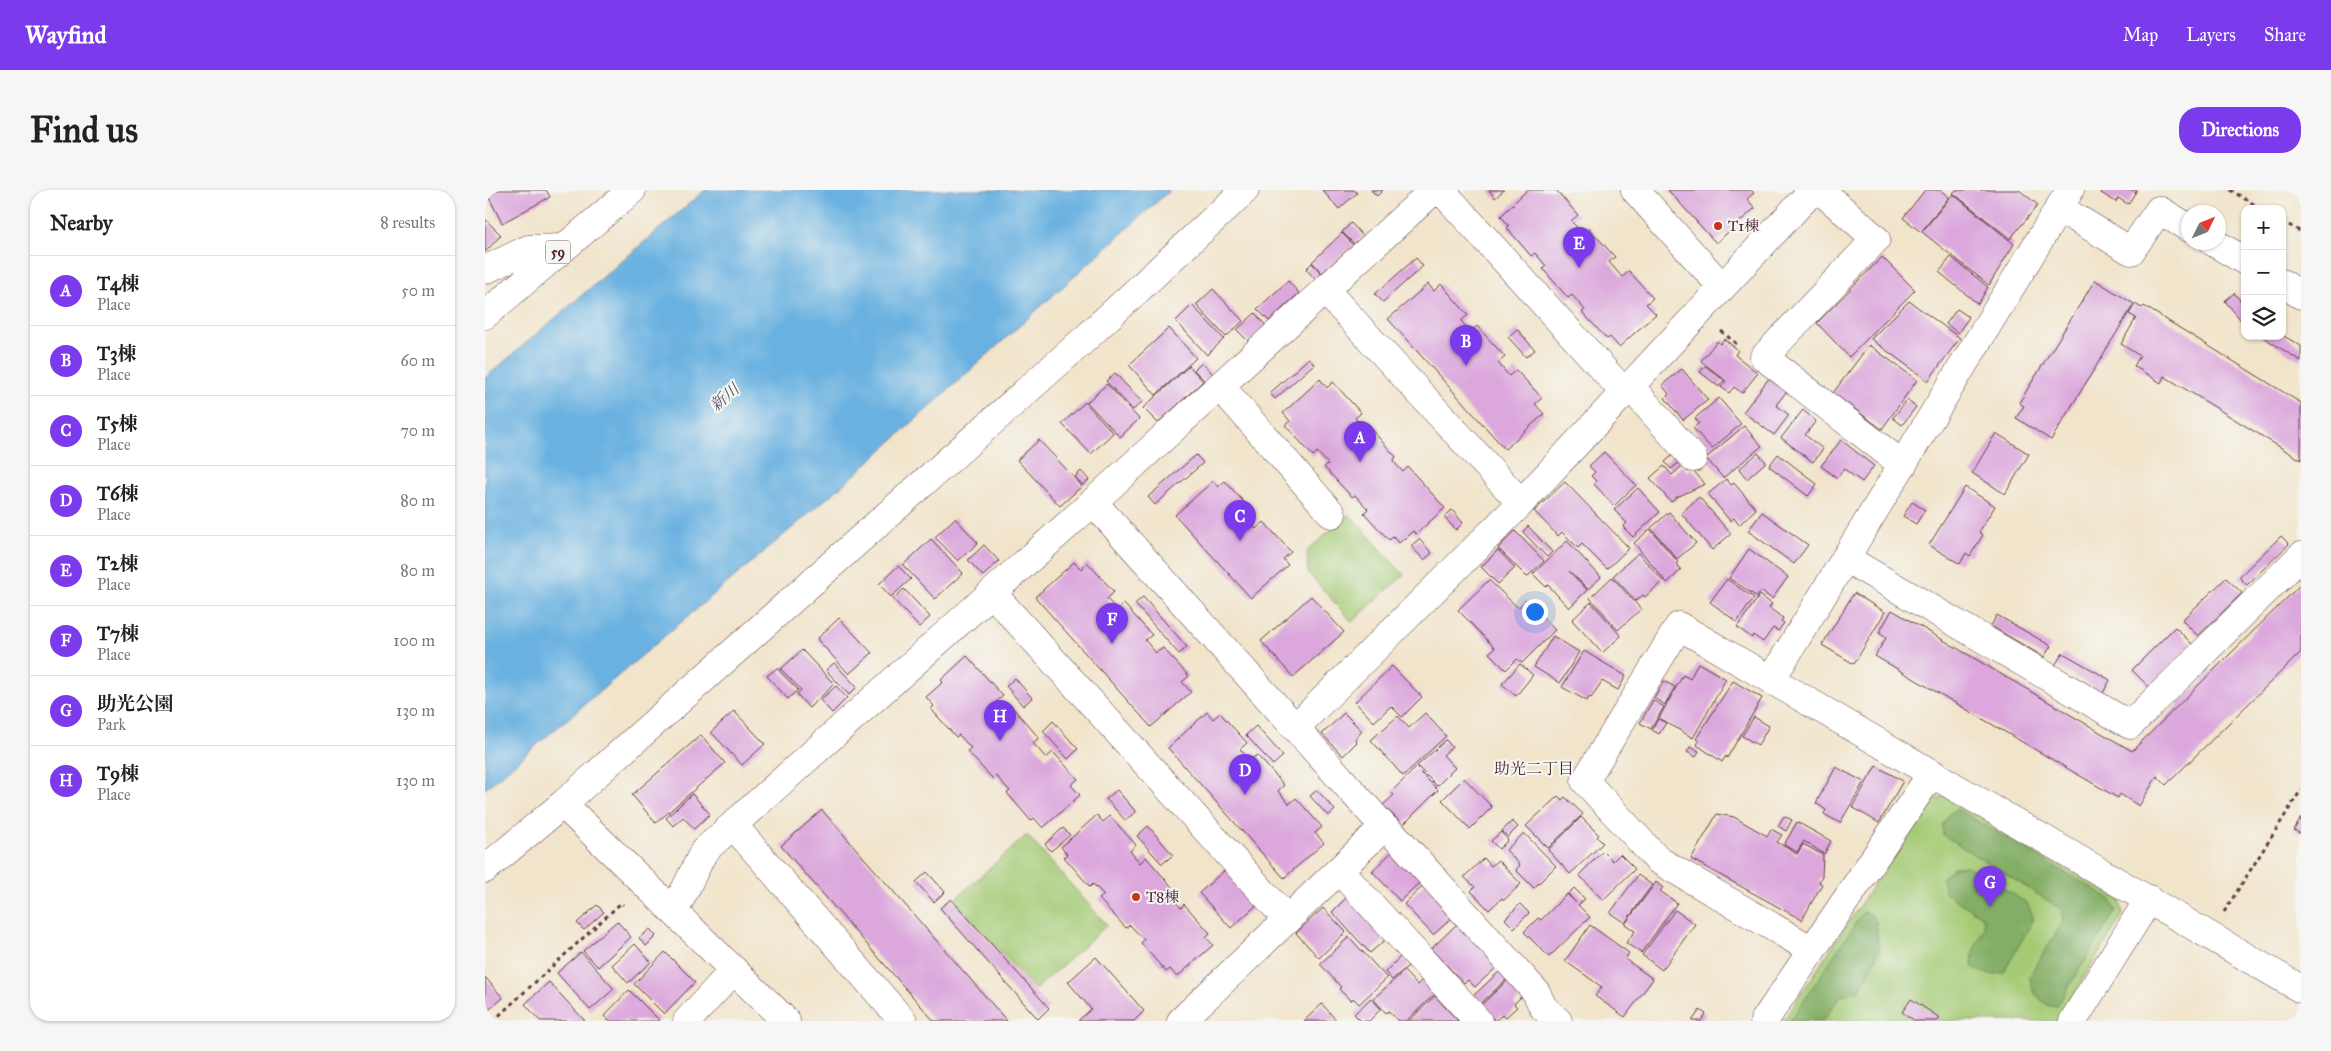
<!DOCTYPE html>
<meta charset="utf-8">
<style>
:root{--surface:#fff;--page:#f6f6f6;--text:#222;--muted:#767676;--line:#e0e0e0;--accent:#7c3aed}
body{margin:0;font-family:"IM FELL Great Primer","Noto Serif JP",serif;background:var(--page);color:var(--text)}
.controls{position:absolute;right:15px;top:15px;display:grid;overflow:hidden;border-radius:10px;box-shadow:0 1px 4px #0004}
.controls button{width:45px;height:45px;display:grid;place-items:center;padding:0;border:0;border-bottom:1px solid var(--line);background:var(--surface);color:var(--text);font:25px sans-serif}
.compass{position:absolute;left:1696px;top:15px;width:45px;height:45px;border-radius:50%;background:var(--surface);box-shadow:0 1px 4px #0004;rotate:47deg}
.you{position:absolute;left:1049px;top:421px;width:18px;height:18px;margin:-12px;border:4px solid #fff;border-radius:50%;background:#1a73e8;box-shadow:0 0 0 8px #1a73e833}
.badge{display:grid;place-items:center;width:32px;height:32px;border-radius:50%;background:var(--accent);color:#fff;font-size:16px;font-weight:700}
.pin{position:absolute;translate:-50% -41px;filter:drop-shadow(0 1px 2px #0008)}
.pin::after{content:'';position:absolute;top:26px;width:18px;height:15px;background:inherit;clip-path:polygon(0 0,100% 0,50% 100%)}
.list{margin:0;padding:0;list-style:none}
h2{display:flex;justify-content:space-between;align-items:center;height:65px;margin:0;padding:0 20px;font-size:21px}
h2 small{font-size:16px;font-weight:400;color:var(--muted)}
.list li{display:grid;grid-template-columns:32px 1fr auto;gap:15px;align-items:center;box-sizing:border-box;height:70px;padding:0 20px;border-top:1px solid var(--line)}
.list b{display:block;font-size:19px;white-space:nowrap}
.list p{margin:0;font-size:16px;white-space:nowrap;color:var(--muted)}
.list em{font-size:16px;font-style:normal;color:var(--muted)}
.icon{flex:none;width:28px;height:28px;fill:none;stroke:currentColor;stroke-width:2;stroke-linecap:round;stroke-linejoin:round}
.map{position:relative;flex:none;width:1816px;height:831px;overflow:hidden;border-radius:20px}
header{display:flex;align-items:center;gap:30px;box-sizing:border-box;height:70px;padding:0 25px;background:var(--accent);color:#fff}
header strong{font-size:24px}
nav{display:flex;gap:28px;margin-inline-start:auto;font-size:18px}
.intro{display:flex;align-items:center;justify-content:space-between;box-sizing:border-box;height:120px;padding:0 30px}
h1{margin:0;font-size:35px}
.button{padding:12px 22px;border-radius:20px;background:var(--accent);color:#fff;font-size:18px;font-weight:700}
main{display:flex;gap:30px;padding:0 30px}
aside{flex:1;background:var(--surface);border-radius:20px;box-shadow:0 1px 4px #0004}
.map>svg:first-child{display:block}
.green{fill:#a4ca75;stroke:#777450}
.forest{fill:#83ae66;stroke:#666648}
.water{fill:#69b1e0;stroke:#5a6886}
.building{fill:#dba7dc}
.lines{fill:none;stroke-linecap:round;stroke-linejoin:round}
.minor-casing{stroke:#633d43;stroke-width:29}
.major-casing{stroke:#633d43;stroke-width:29}
.path{stroke:#633d43;stroke-width:3;stroke-dasharray:4 4;stroke-linecap:butt}
.minor{stroke:#fff;stroke-width:28}
.major{stroke:#fff;stroke-width:28}
.poi-dot{fill:#c8321e;stroke:#f6f6f2;stroke-width:2}
.labels{text-anchor:middle;stroke-width:4;stroke-linejoin:round;paint-order:stroke}
.shield{fill:#f6f6f2;stroke:#7e6067;stroke-width:1}
.shield-label{font-size:14px;font-weight:bold;fill:#4a1f2b}
.poi-label{font-size:15px;fill:#4a1f2b;stroke:#f6f6f2;text-anchor:start}
.water-label{font-size:16px;font-style:italic;fill:#55526a;stroke:#f6f6f2}
.neighbourhood-label{font-size:16px;fill:#4a1f2b;stroke:#f6f6f2}
</style>
<header>
<strong>Wayfind</strong>
<nav><a>Map</a><a>Layers</a><a>Share</a></nav>
</header>
<div class="intro"><h1>Find us</h1><a class="button">Directions</a></div>
<main>
<aside>
<h2>Nearby<small>8 results</small></h2>
<ul class="list">
<li><span class="badge">A</span><div><b>T4棟</b><p>Place</p></div><em>50 m</em></li>
<li><span class="badge">B</span><div><b>T3棟</b><p>Place</p></div><em>60 m</em></li>
<li><span class="badge">C</span><div><b>T5棟</b><p>Place</p></div><em>70 m</em></li>
<li><span class="badge">D</span><div><b>T6棟</b><p>Place</p></div><em>80 m</em></li>
<li><span class="badge">E</span><div><b>T2棟</b><p>Place</p></div><em>80 m</em></li>
<li><span class="badge">F</span><div><b>T7棟</b><p>Place</p></div><em>100 m</em></li>
<li><span class="badge">G</span><div><b>助光公園</b><p>Park</p></div><em>130 m</em></li>
<li><span class="badge">H</span><div><b>T9棟</b><p>Place</p></div><em>130 m</em></li>
</ul>
</aside>
<div class="map">
<svg width="1816" height="831" viewBox="0 0 1816 831">
<rect width="100%" height="100%" fill="#f6f6f2"/>
<filter id="ink" filterUnits="userSpaceOnUse"><feTurbulence type="fractalNoise" baseFrequency=".02" numOctaves="2"/><feDisplacementMap in="SourceGraphic" scale="10" xChannelSelector="R" yChannelSelector="G"/><feConvolveMatrix kernelMatrix="1 2 1 2 8 2 1 2 1" color-interpolation-filters="sRGB"/></filter>
<filter id="wash" filterUnits="userSpaceOnUse"><feTurbulence type="fractalNoise" baseFrequency=".0096" numOctaves="4" result="noise"/><feDisplacementMap in="SourceGraphic" scale="20" xChannelSelector="R" yChannelSelector="G"/><feGaussianBlur stdDeviation="1.12" result="paint"/><feColorMatrix in="noise" values="0 0 0 0 0 0 0 0 0 0 0 0 0 0 0 0 0 1.4 0 .05"/><feComposite in="paint" operator="in"/></filter>
<g filter="url(#wash)">
<rect width="100%" height="100%" fill="#f1e4ca"/>
<path class="green" d="M864,324L919,385L867,432L823,383L822,361Z
M1459,606L1635,710L1638,725L1572,831H1298L1443,612Z
M542,645L622,735L550,800L469,710Z"/>
<path class="forest" d="M1472,619L1625,709L1631,720L1572,816H1563L1549,803L1544,786L1578,732L1576,719L1458,645L1457,636L1464,624Z
M1482,676L1542,713L1549,729L1519,782C1507,786 1497,784 1487,776L1488,761L1499,738L1498,727L1460,703L1457,688L1469,677Z
M1378,722L1386,724L1391,733L1394,761L1382,788L1374,800L1355,806L1338,831H1305Z"/>
<path class="water" d="M220,0H685L367,287L0,599V188Z"/>
<g id="blocks">
<path class="building" d="M0,0H61L65,7L17,33Z
M837,0H869L872,3L854,19Z
M886,0H898L892,6Z
M1004,0H1019L1010,8Z
M1042,0H1071L1093,25L1086,31L1098,44L1104,38L1130,67L1124,72L1137,87L1144,81L1168,108L1161,114L1171,124L1134,157L1125,147L1122,149L1097,122L1100,120L1087,105L1083,108L1058,79L1061,76L1050,63L1046,66L1022,38L1024,36L1016,26Z
M1183,0H1266L1269,3L1262,9L1270,18L1231,53Z
M1440,0H1455L1464,7L1436,42L1418,28Z
M1471,0H1534L1553,15L1525,49L1468,3Z
M1618,0H1652L1643,14L1633,8L1631,12L1616,3Z
M1468,4L1529,54L1504,95L1437,42Z
M0,29L16,45L0,62Z
M866,33L878,46L869,54L857,42Z
M857,43L868,55L837,83L827,72Z
M1397,67L1430,100L1364,167L1332,133Z
M1466,67L1503,97L1493,114L1454,82Z
M931,68L938,76L898,112L890,104Z
M827,73L837,84L831,90L821,79Z
M1610,90L1649,114L1566,250L1531,228L1539,216L1534,213Z
M803,91L814,103L784,131L772,119Z
M943,94L949,101L956,94L983,125L976,131L986,142L992,136L1020,167L1013,173L1024,186L1031,180L1057,208L1050,214L1059,224L1020,259L903,129Z
M728,99L758,131L741,147L711,115Z
M1749,103L1760,116V135L1740,111Z
M1424,111L1475,148L1443,191L1386,149Z
M1650,114L1657,118L1659,116L1816,213V270L1679,186L1676,193L1649,176L1655,166L1636,154L1651,128L1644,124Z
M707,115L739,149L722,165L691,131Z
M1472,119L1484,127L1473,143L1461,134Z
M770,123L781,136L764,152L752,140Z
M684,138L711,168L671,205L644,175Z
M1032,139L1050,160L1041,167L1023,147Z
M1797,145L1816,156V171L1776,146Z
M1239,149L1253,160L1250,165L1273,183L1257,203L1249,197L1244,203L1236,197L1241,191L1216,171L1232,151L1235,154Z
M1384,155L1432,190L1397,239L1348,203Z
M824,168L829,174L790,209L785,203Z
M717,173L728,184L720,191L709,180Z
M704,176L718,191L673,233L658,218Z
M1220,176L1239,190L1234,197L1215,182Z
M1197,179L1223,210L1198,230L1180,208L1184,204L1177,195Z
M630,183L657,212L648,220L621,191Z
M1285,187L1302,201L1291,215L1304,225L1289,245L1258,222Z
M835,189L842,198L848,192L876,223L870,228L880,240L884,237L911,267L908,271L918,282L923,277L960,318L931,344L928,341L914,353L908,347L904,350L879,323L883,319L870,305L867,307L839,277L843,274L832,262L828,266L800,235L805,231L798,223Z
M622,194L654,229L635,247L602,212Z
M1234,208L1256,234L1227,259L1208,238L1214,233L1210,228Z
M1422,210L1431,217L1417,235L1408,228Z
M600,212L628,243L606,264L577,234Z
M1318,220L1331,231L1320,245L1338,259L1328,272L1296,248Z
M1259,236L1277,256L1238,288L1221,268Z
M1511,243L1544,264L1520,304L1487,283Z
M554,250L597,296L575,316L532,270Z
M1356,250L1389,276L1377,292L1359,279L1352,288L1336,276Z
M1119,262L1151,295L1129,316L1109,294L1111,291L1106,286L1110,282L1104,276Z
M1190,263L1196,271L1186,279L1180,272Z
M1273,263L1281,272L1262,289L1254,279Z
M1293,264L1332,294L1323,306L1284,276Z
M711,265L718,273L670,315L663,307Z
M1179,276L1187,285L1197,276L1203,282L1206,278L1220,294L1192,307L1186,312L1165,288Z
M596,281L604,290L598,295L590,287Z
M1241,289L1246,295L1249,293L1271,319L1254,335L1249,328L1245,331L1223,304Z
M728,291L733,297L740,291L766,320L759,326L771,339L779,332L806,362L798,369L803,375L766,408L690,325Z
M1080,292L1144,358L1122,379L1097,354L1093,358L1077,342L1073,346L1049,321Z
M1480,297L1510,316L1494,342L1498,345L1485,366L1481,363L1475,374L1444,355Z
M1153,298L1175,322L1148,347L1138,337L1142,333L1129,320Z
M1214,307L1246,344L1227,360L1196,323Z
M1427,312L1440,320L1431,334L1418,326Z
M967,320L978,333L971,340L959,327Z
M1184,322L1211,353L1192,369L1166,338Z
M1277,322L1323,355L1309,374L1263,341Z
M470,328L493,353L473,371L450,347Z
M1043,336L1067,362L1062,367L1038,342Z
M1165,339L1193,372L1191,374L1196,380L1182,393L1149,353Z
M1030,341L1059,371L1042,387L1013,358Z
M1796,346L1804,354L1762,395L1754,387Z
M446,349L478,383L450,409L418,375Z
M934,349L947,363L939,370L926,356Z
M1082,351L1116,387L1103,399L1084,381L1102,400L1084,418L1063,395L1061,397L1048,384Z
M499,355L514,371L498,386L483,370Z
M1264,359L1303,387L1287,409L1276,401L1272,407L1244,388Z
M1013,360L1030,378L1013,394L996,377Z
M1153,363L1178,391L1160,407L1158,405L1151,411L1128,386Z
M589,372L596,379L602,372L629,402L622,409L632,420L639,414L667,445L660,450L671,463L678,458L704,486L697,492L706,502L666,537L550,407Z
M413,376L426,389L406,407L394,394Z
M1127,387L1156,419L1133,440L1105,408Z
M1741,388L1757,403L1713,446L1697,430Z
M1242,389L1269,408L1252,432L1225,412Z
M1004,390L1033,418L1041,410L1070,440L1037,473L1032,469L1021,480L1004,463L1010,458L973,420Z
M1816,394V462L1681,595L1672,586L1654,616L1635,604L1633,608L1390,466L1401,448L1394,443L1407,420L1647,561Z
M419,399L445,427L434,437L408,409Z
M1369,403L1400,422L1369,474L1337,455Z
M1275,405L1287,414L1284,418L1298,428L1296,431L1299,433L1293,441L1288,438L1278,452L1268,445L1267,448L1252,437Z
M826,406L859,442L808,487L776,451Z
M658,407L702,457L694,464L650,414Z
M1106,412L1136,446L1117,463L1087,430Z
M1512,425L1566,456L1559,467L1506,436Z
M354,428L387,463L364,484L332,449Z
M1690,437L1707,454L1664,497L1647,480Z
M1068,446L1094,462L1075,493L1049,477Z
M317,460L349,494L324,518L312,504L316,500L296,479Z
M1099,461L1141,486L1133,500L1117,491L1106,508L1104,507L1102,511L1077,497Z
M1578,463L1625,490L1618,503L1570,475Z
M482,466L518,506L511,512L522,525L529,519L554,548L548,553L561,568L568,562L593,589L586,595L595,605L558,638L549,628L546,631L522,603L525,601L511,586L508,589L482,561L486,558L474,545L471,547L446,519L449,516L441,507L458,492L456,490Z
M349,473L372,497L364,505L341,480Z
M1213,473L1241,489L1208,548L1174,528L1198,485L1205,489Z
M1035,474L1048,485L1031,506L1017,494Z
M907,476L937,507L917,527L906,516L889,532L870,512Z
M292,478L313,500L303,509L282,486Z
M530,488L547,508L538,516L521,496Z
M1179,491L1190,497L1180,515L1169,508Z
M1248,491L1277,508L1242,568L1241,566L1237,572L1212,555L1214,551L1211,549Z
M351,496L362,508L347,523L335,510Z
M1168,510L1179,517L1166,539L1155,533Z
M249,521L280,554L257,575L226,542Z
M722,522L728,529L735,523L762,553L755,559L765,570L772,565L799,595L793,601L804,614L811,608L837,637L830,643L839,653L799,688L683,558Z
M859,523L877,541L870,549L872,552L858,566L837,544Z
M940,523L961,546L918,586L886,550L913,526L924,538Z
M1269,527L1284,536L1273,555L1257,546Z
M1173,529L1181,533L1174,544L1167,540Z
M568,531L593,559L583,569L558,541Z
M771,536L798,566L788,575L761,545Z
M216,545L240,573L171,633L147,605Z
M961,550L967,557L958,565L970,578L952,596L932,576Z
M1205,557L1214,561L1211,567L1202,562Z
M1391,576L1418,591L1394,633L1367,617Z
M1351,577L1379,592L1355,633L1339,624L1341,620L1331,613Z
M931,578L953,600L918,635L898,615L909,605L906,602Z
M979,588L1007,617L985,639L957,610Z
M632,600L651,622L640,630L621,609Z
M832,600L850,620L843,626L825,606Z
M207,604L225,624L209,639L198,627L188,636L181,628Z
M1073,606L1077,610L1080,607L1098,624L1063,658L1041,636Z
M337,620L522,831H449L296,656Z
M1232,624L1249,627L1282,646L1286,639L1297,645L1292,652L1312,664L1318,654L1338,665L1337,686L1334,692L1337,694L1317,730L1206,669Z
M612,625L618,632L625,626L651,655L645,661L655,673L661,667L687,697L681,702L696,718L699,714L725,743L721,747L728,755L692,787L685,779L681,782L656,753L659,750L645,735L641,738L614,709L619,705L608,694L605,697L579,667L582,664L576,657Z
M1299,626L1307,630L1301,641L1293,636Z
M1096,627L1114,645L1112,647L1118,653L1085,684L1063,660Z
M1816,628V644L1809,640Z
M1027,631L1033,637L1023,647L1017,641Z
M1312,632L1346,651L1339,664L1319,651L1312,662L1299,655Z
M663,636L688,665L677,674L652,646Z
M578,638L585,645L566,661L560,654Z
M1016,642L1023,650L1014,659L1006,651Z
M1039,643L1071,676L1049,698L1031,680L1035,675L1021,660Z
M910,659L938,689L915,711L887,681Z
M1118,661L1128,671L1135,664L1150,679L1118,710L1094,685Z
M999,668L1006,676L1013,670L1036,694L1019,710L1017,708L1004,720L986,701L990,697L979,687Z
M742,678L774,713L746,738L714,703Z
M442,682L460,702L449,712L431,692Z
M1153,685L1167,695L1140,733L1125,723Z
M1171,692L1178,698L1175,701L1192,713L1156,763L1141,753L1150,741L1140,734Z
M941,693L970,725L948,745L919,714Z
M1089,698L1100,709L1093,715L1105,727L1064,767L1039,742L1053,728L1056,730L1082,704L1091,713L1083,704Z
M863,706L902,748L885,763L847,722Z
M466,709L564,818L553,829L455,718Z
M1035,714L1044,723L1029,738L1020,729Z
M112,715L119,722L99,740L92,733Z
M838,718L861,742L834,768L811,743Z
M1190,720L1210,734L1177,780L1157,765Z
M132,731L146,747L113,777L98,761Z
M973,733L1013,776L990,797L983,790L979,793L946,759Z
M1105,735L1144,763L1140,769L1168,789L1140,827L1110,806L1117,797L1080,771Z
M165,739L171,746L161,756L154,748Z
M864,747L902,788L874,814L868,808L866,811L854,799L856,797L835,774Z
M150,754L166,772L143,793L127,775Z
M96,762L129,799L105,820L72,783Z
M180,762L210,792L179,824L149,794Z
M916,766L924,775L907,790L900,782Z
M611,767L659,821L649,831H593L606,819L583,792Z
M1017,779L1024,787L995,814L988,806Z
M919,781L932,795L937,790L950,804L921,831H913L904,821L901,823L888,809Z
M0,787L18,808L0,823Z
M1025,788L1039,804L1029,814L1032,817L1020,828L1017,825L1010,831L996,815Z
M64,792L100,831H55L40,814Z
M144,800L175,831H124L119,826Z
M950,806L973,831H924Z
M886,808L896,819L884,831H876L869,824Z
M1426,809L1455,828L1453,831H1430L1417,822Z
M837,814L852,831H819Z
M1215,820L1221,824L1216,831H1207Z"/>
</g>
</g>
<g filter="url(#ink)">
<use href="#blocks" fill-opacity="0" stroke="#633d43" stroke-width="1"/>
<g class="lines">
<g class="minor-casing">
<path id="minor" d="M956,0L1139,202
M1150,0L1237,97
M1335,0L1391,49L1279,167L1418,275
M1574,18L1646,61L1674,20L1704,38
M1728,52L1760,71
M0,80L43,59L78,58
M1797,93L1816,105
M840,100L1036,313
M735,196L847,324
M1145,196L1208,268
M608,312L899,637L915,651L1051,802L1058,817L1073,831
M1360,368L1645,535L1816,366
M507,403L803,730
M1286,490L1585,0
M810,538L1036,313L1328,0
M78,614L301,831
M248,635L418,831
M0,679L78,614L602,147L760,0
M854,680L993,831
M189,722L219,661L608,312L949,0
M1327,760L1173,670L1100,591L1194,436L1816,799
M202,831L249,780
M696,831L899,637
M1279,831L1447,583
M1588,831L1664,709"/>
</g>
<g class="major-casing">
<path id="major" d="M0,125L147,0"/>
</g>
<path class="path" d="M1745,0L1777,19
M1797,31L1816,42
M1236,141L1254,156
M1739,722L1816,600
M8,831L136,713L138,715"/>
<use href="#minor" class="minor"/>
<use href="#major" class="major"/>
</g>
</g>
<g class="poi-dot">
<circle cx="1233" cy="36" r="5"/>
<circle cx="651" cy="707" r="5"/>
</g>
<g class="labels">
<rect class="shield" x="60.5" y="50.5" width="25" height="23" rx="4"/>
<g class="shield-label">
<text x="73" y="67">59</text>
</g>
<g class="poi-label">
<text x="1243" y="41">T1棟</text>
<text x="661" y="712">T8棟</text>
</g>
<g class="water-label">
<text transform="translate(239 207) rotate(-41)" y="6">新川</text>
</g>
<g class="neighbourhood-label">
<text x="1049" y="584">助光二丁目</text>
</g>
</g>
</svg>
<div class="controls">
<button>+</button>
<button>−</button>
<button><svg class="icon" aria-label="layers" viewBox="0 0 24 24"><path d="M12 4l9 5-9 5-9-5zM3 14l9 5 9-5"/></svg></button>
</div>
<svg class="compass" viewBox="-18 -18 36 36"><path d="M0-13l5 13h-10z" fill="#e53935"/><path d="M0 13l5-13h-10z" fill="#767676"/></svg>
<div class="you"></div>
<div class="pin badge" style="left:875px;top:272px">A</div>
<div class="pin badge" style="left:981px;top:176px">B</div>
<div class="pin badge" style="left:755px;top:351px">C</div>
<div class="pin badge" style="left:760px;top:605px">D</div>
<div class="pin badge" style="left:1094px;top:78px">E</div>
<div class="pin badge" style="left:627px;top:454px">F</div>
<div class="pin badge" style="left:1505px;top:717px">G</div>
<div class="pin badge" style="left:515px;top:551px">H</div>
</div>
</main>
